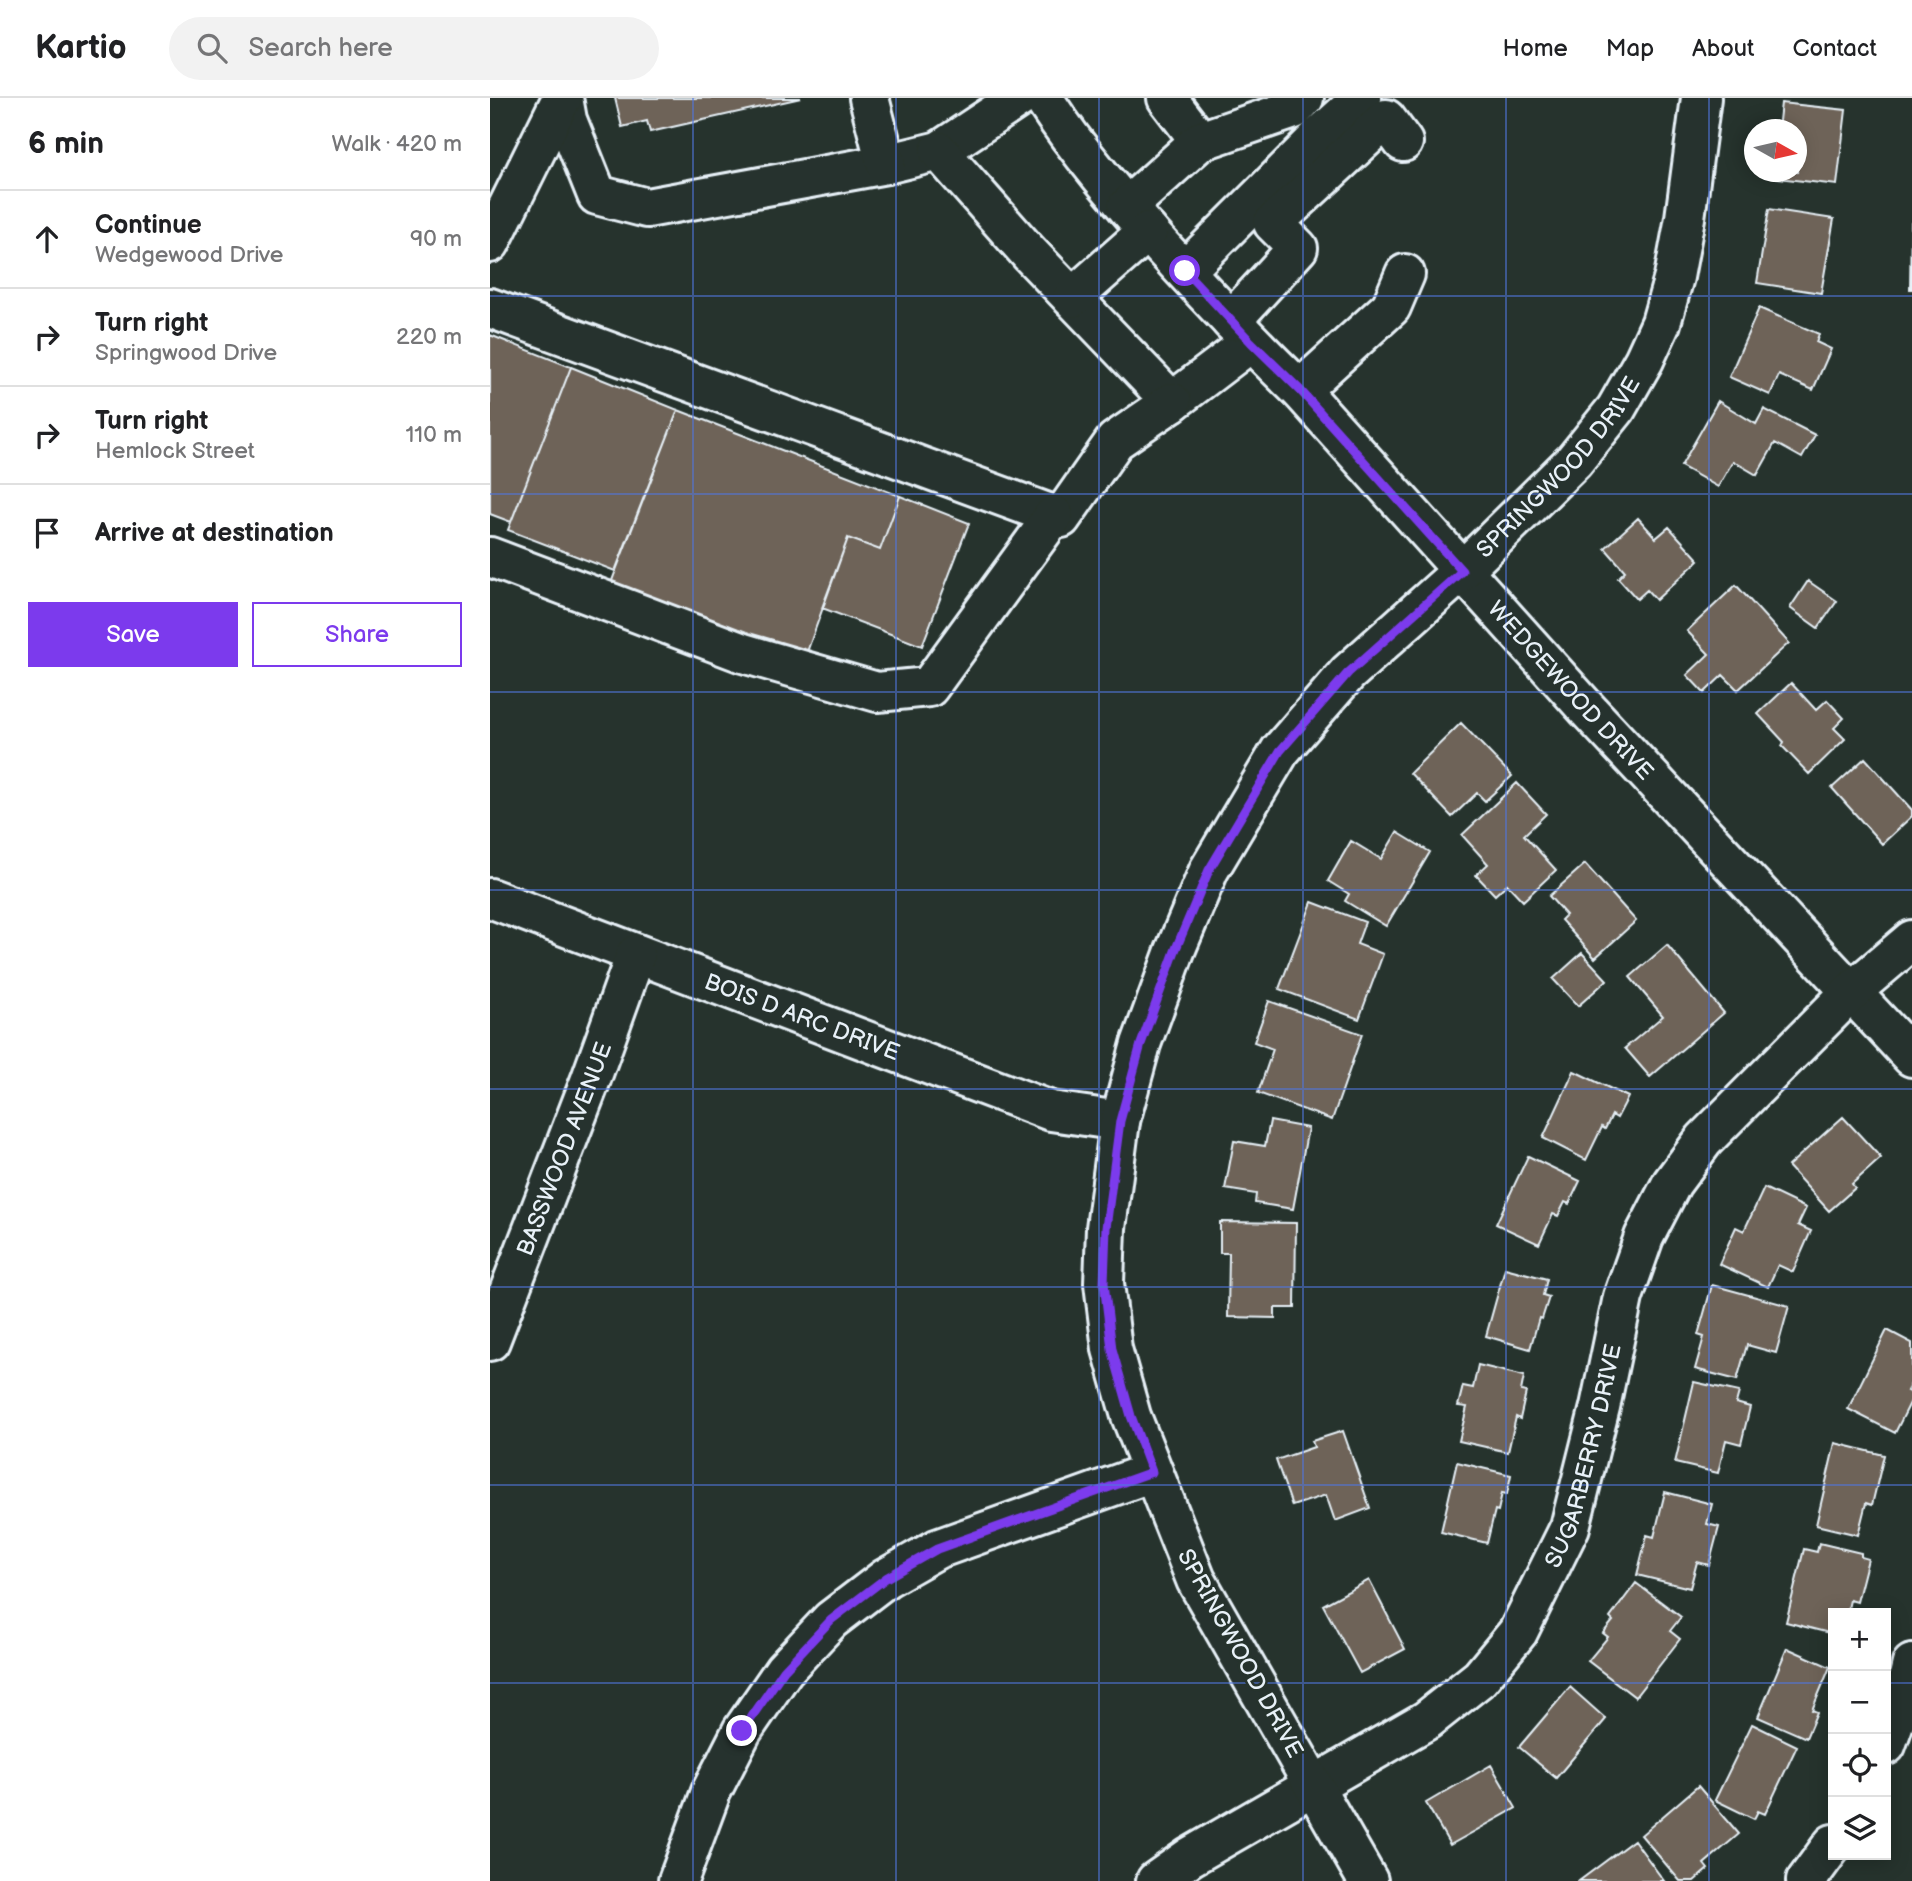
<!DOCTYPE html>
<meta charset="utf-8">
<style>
:root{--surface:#fff;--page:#f2f2f2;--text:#202124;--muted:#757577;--line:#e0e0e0;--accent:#7c3aed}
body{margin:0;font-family:"Balsamiq Sans",sans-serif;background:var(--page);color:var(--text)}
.controls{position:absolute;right:21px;bottom:21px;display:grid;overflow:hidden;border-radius:0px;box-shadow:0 4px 18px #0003}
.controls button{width:63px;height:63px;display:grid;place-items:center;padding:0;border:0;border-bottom:2px solid var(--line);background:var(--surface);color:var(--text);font:35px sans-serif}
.compass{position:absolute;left:1254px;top:21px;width:63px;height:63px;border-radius:50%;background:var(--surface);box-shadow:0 4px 18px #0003;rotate:98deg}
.stop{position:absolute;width:21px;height:21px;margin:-16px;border:5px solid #7c3aed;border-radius:50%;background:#fff}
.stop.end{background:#7c3aed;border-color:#fff;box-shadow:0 2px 7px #0008}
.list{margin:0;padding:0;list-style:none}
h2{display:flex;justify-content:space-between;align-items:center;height:91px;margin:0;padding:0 28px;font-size:30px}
h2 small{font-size:23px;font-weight:400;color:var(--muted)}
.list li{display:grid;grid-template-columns:46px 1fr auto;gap:21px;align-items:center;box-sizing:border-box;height:98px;padding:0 28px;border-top:2px solid var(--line)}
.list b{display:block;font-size:26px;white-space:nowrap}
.list p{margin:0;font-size:23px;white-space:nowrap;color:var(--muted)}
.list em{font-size:23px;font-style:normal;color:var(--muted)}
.actions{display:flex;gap:14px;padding:21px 28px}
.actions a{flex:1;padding:16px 0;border:2px solid var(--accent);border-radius:0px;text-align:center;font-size:24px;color:var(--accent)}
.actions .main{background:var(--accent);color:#fff}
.icon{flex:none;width:38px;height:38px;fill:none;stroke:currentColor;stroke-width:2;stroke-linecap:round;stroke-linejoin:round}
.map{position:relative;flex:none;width:1422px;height:1783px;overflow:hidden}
header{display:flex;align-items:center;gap:42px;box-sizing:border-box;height:98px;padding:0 35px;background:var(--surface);border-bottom:2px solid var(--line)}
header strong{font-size:33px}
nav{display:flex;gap:38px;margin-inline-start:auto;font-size:24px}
.search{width:490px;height:63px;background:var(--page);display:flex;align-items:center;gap:18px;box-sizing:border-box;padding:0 24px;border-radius:38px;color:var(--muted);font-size:26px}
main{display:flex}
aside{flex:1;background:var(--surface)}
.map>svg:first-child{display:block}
.building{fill:#6e6458;stroke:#e8f1f8;stroke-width:2}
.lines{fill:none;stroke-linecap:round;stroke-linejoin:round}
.minor-casing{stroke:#e8f1f8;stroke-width:44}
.minor{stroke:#26332d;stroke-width:38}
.route{stroke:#7c3aed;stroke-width:9}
.grid{fill:none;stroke:#5077e0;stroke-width:2;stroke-opacity:0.55}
.labels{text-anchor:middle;stroke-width:5;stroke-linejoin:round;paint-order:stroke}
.street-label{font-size:23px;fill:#e8f1f8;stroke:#26332d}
</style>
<header>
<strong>Kartio</strong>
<div class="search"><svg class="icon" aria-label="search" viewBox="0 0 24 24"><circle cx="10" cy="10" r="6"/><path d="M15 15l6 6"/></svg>Search here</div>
<nav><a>Home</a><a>Map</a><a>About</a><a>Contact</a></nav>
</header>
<main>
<aside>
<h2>6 min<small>Walk · 420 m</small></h2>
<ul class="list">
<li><svg class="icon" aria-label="ahead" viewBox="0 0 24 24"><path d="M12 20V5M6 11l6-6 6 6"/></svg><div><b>Continue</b><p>Wedgewood Drive</p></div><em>90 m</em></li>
<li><svg class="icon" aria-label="right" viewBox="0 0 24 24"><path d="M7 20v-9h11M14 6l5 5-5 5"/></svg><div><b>Turn right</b><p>Springwood Drive</p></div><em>220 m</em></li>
<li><svg class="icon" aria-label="right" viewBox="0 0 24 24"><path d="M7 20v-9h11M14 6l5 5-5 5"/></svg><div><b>Turn right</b><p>Hemlock Street</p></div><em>110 m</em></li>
<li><svg class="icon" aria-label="arrive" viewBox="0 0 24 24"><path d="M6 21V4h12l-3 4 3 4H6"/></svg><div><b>Arrive at destination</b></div></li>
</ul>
<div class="actions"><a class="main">Save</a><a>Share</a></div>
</aside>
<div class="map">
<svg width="1422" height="1783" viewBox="0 0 1422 1783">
<rect width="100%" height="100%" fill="#26332d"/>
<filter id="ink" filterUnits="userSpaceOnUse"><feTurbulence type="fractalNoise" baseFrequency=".0143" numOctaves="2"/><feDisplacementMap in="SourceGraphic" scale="14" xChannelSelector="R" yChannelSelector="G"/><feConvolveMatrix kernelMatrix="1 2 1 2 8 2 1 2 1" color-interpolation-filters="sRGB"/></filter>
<g filter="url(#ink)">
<path class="building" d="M125,0H311L160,34L157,23L132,29Z
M1291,5L1356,12L1347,87L1287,80L1288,74H1307V32H1288Z
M1279,111L1344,121L1331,195L1267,185Z
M1421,125H1422V191H1420Z
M1269,210L1329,236L1326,244L1341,251L1323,292L1289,277L1280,297L1239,279Z
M0,237L81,269L21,424L0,416Z
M81,269L188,312L125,473L18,432Z
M1228,303L1266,326L1274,311L1325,337L1312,360L1285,345L1267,377L1243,363L1228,389L1191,368Z
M188,312L410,398L390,452L358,440L313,565L118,493Z
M410,398L479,425L432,548L332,510L358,440L390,452Z
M1148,420L1166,440L1179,429L1209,462L1166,502L1157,492L1147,501L1128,480L1135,473L1115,450Z
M1318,483L1347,503L1328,530L1300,510Z
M1246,487L1299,545L1248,592L1233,577L1214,595L1197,577L1219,556L1197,533Z
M1301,585L1326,612L1337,602L1354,620L1344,630L1355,641L1319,676L1292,648L1294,644L1268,616Z
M971,625L1022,678L995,703L987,695L962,719L920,675Z
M1375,660L1422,712V718L1392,746L1342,690Z
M1027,685L1056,716L1034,737L1066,772L1033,803L1017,786L1005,797L986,777L998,766L972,737Z
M907,734L940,754L896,828L855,803L859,796L838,783L861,743L891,761Z
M1095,766L1146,823L1105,860L1071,822L1076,817L1059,798Z
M822,804L875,824L867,846L893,856L869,921L789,891Z
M1177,847L1234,915L1160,979L1135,950L1173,918L1140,879Z
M1092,855L1117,882L1088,908L1063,881Z
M779,903L872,936L842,1022L768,995L783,951L764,944Z
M1084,973L1138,999L1127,1020L1122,1017L1115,1031L1112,1029L1096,1062L1053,1040Z
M1353,1019L1391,1060L1362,1086L1365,1090L1339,1113L1298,1068Z
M780,1023L818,1030L803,1111L765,1105L766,1096L735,1091L744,1043L775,1048Z
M1038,1058L1090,1083L1079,1106L1075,1104L1068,1118L1063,1116L1049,1146L1006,1126Z
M1274,1090L1316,1110L1308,1127L1321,1133L1303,1174L1288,1167L1278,1189L1229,1166L1246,1129L1254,1133Z
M730,1124L806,1125L805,1210H785V1220L738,1219L739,1155H730Z
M1015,1170L1057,1181L1053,1197L1059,1199L1052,1221L1049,1220L1040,1251L996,1238Z
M1222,1187L1299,1208L1286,1255L1257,1247L1247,1282L1205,1271L1214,1239L1208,1237Z
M1397,1232L1422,1245V1284L1417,1293L1422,1295V1301L1405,1335L1358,1311Z
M988,1267L1034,1278L1031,1293L1036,1294L1030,1321L1026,1319L1018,1354L969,1343L977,1309L968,1308L973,1288L983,1290Z
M1204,1284L1249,1294L1246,1305L1260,1309L1251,1346L1236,1342L1228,1375L1185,1365Z
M853,1333L880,1410L845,1423L836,1397L802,1408L786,1362L824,1349L822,1343Z
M1345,1345L1394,1357L1382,1407L1376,1405L1368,1437L1326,1427Z
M967,1364L1021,1377L1017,1396L1012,1395L1008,1413L1005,1412L997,1445L951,1434Z
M1175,1394L1222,1406L1217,1426L1229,1429L1219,1467L1207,1464L1200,1490L1147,1477L1157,1437L1164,1439Z
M1329,1445L1371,1455V1459L1378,1461L1367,1504L1360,1502L1357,1515H1343V1536L1296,1524L1314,1451L1327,1454Z
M879,1482L915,1551L870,1575L833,1507Z
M1146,1485L1191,1519L1180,1533L1190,1541L1145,1599L1098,1563L1118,1539L1113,1535L1123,1523L1120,1520Z
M1297,1550L1340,1569L1322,1612L1327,1614L1316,1640L1268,1619Z
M1080,1589L1116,1621L1066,1680L1029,1649Z
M1262,1626L1307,1648L1275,1716L1268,1713L1264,1721L1225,1702Z
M1001,1667L1026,1710L960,1747L936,1705Z
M1208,1688L1249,1736L1214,1766L1218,1771L1204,1783H1190L1151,1737Z
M1144,1742L1174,1783H1089Z"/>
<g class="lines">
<g class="minor-casing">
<g id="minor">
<path d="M73,0L77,22L107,97L157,110L396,66L449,53L529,0"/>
<path d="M379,0L396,66"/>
<path id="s1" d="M553,0C588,54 630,102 673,150C717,198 762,246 810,292L1097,611L1422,959"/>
<path d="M677,0L710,43"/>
<path d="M449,53L539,155L682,304L761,244"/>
<path d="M637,109L710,43L804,11L814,0"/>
<path d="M0,145L72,0"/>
<path d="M695,173L831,37L872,0"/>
<path d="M582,200L658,133"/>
<path d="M0,210L571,420L625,343L682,304"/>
<path d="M741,223L808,150L783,125L896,21L913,44"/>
<path d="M810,292L901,209L915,176"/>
<path d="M0,459L253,555L387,594L439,589L564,417"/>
<path id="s2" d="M0,800L561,1013L630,1023"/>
<path id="s3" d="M0,1243L101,981L146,856"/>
<path d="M1396,1647L1416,1591L1422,1566"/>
<path d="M188,1783L221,1694L252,1633L294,1572L341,1522L396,1480L447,1451L662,1374"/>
<path id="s4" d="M666,1783L700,1759L937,1622L990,1580L1028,1534L1080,1429L1110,1309L1133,1199L1154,1139L1182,1085L1214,1042L1362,893L1422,842"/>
<path id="s5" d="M878,1783L706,1482L641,1318L622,1251L614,1185L616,1130L630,1023L651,946L685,853L719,772L790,653L858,575L972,473L1084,363L1126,311L1154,262L1171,225L1184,179L1195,120L1211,0"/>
<path d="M1316,1783L1343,1746"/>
</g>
</g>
<use href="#minor" class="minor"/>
</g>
</g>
<g class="lines" filter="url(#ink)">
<path class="route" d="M252,1633L294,1572L341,1522L396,1480L447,1451L662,1374L641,1318L622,1251L614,1185L616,1130L630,1023L651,946L685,853L719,772L790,653L858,575L972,473L810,292L761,244L695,173"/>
</g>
<path class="grid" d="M203,0V1783M406,0V1783M609,0V1783M813,0V1783M1016,0V1783M1219,0V1783M0,198H1422M0,396H1422M0,594H1422M0,792H1422M0,991H1422M0,1189H1422M0,1387H1422M0,1585H1343M1396,1585H1422"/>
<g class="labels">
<g class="street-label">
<text dy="8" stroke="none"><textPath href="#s5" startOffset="1626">SPRINGWOOD DRIVE</textPath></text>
<text dy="8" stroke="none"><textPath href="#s1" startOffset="794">WEDGEWOOD DRIVE</textPath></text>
<text dy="8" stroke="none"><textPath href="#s2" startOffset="334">BOIS D ARC DRIVE</textPath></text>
<text dy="8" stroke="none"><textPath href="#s3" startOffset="206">BASSWOOD AVENUE</textPath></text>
<text dy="8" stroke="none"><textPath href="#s4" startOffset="632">SUGARBERRY DRIVE</textPath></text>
<text transform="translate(751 1555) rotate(61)" y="8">SPRINGWOOD DRIVE</text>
</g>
</g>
</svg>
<div class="controls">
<button>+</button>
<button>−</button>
<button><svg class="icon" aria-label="locate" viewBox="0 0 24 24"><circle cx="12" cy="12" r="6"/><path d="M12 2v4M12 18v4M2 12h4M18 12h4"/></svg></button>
<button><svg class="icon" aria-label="layers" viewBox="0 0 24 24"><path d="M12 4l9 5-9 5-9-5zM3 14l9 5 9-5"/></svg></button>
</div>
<svg class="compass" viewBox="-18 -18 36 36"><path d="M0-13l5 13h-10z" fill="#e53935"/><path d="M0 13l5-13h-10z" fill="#757577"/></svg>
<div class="stop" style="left:695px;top:173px"></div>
<div class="stop end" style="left:252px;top:1633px"></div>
</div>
</main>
